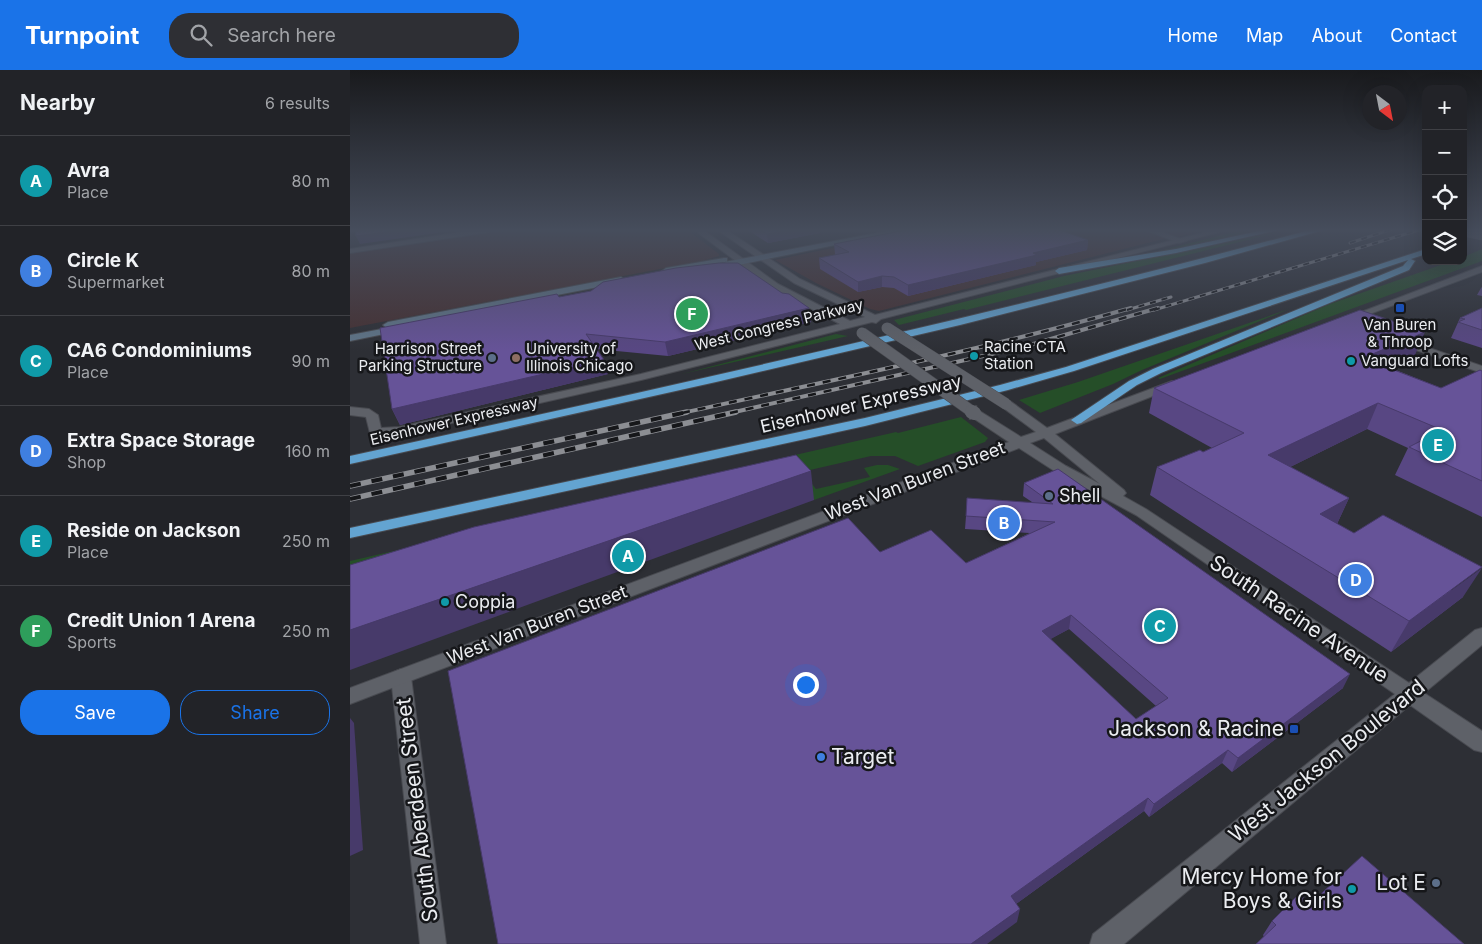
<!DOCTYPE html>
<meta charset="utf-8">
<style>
:root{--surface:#222328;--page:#2e2f34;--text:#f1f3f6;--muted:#a2a4a8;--line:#3f4045;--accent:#1a73e8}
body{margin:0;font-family:Inter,sans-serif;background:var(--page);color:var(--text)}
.controls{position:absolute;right:15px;top:15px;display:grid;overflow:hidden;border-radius:10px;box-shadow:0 5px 20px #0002}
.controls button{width:45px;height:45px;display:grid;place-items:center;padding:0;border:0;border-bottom:1px solid var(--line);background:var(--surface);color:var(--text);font:25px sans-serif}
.compass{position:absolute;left:1012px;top:15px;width:45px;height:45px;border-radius:50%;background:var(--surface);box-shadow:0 5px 20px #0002;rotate:148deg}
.you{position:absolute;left:455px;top:614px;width:18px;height:18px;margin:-12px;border:4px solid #fff;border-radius:50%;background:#1a73e8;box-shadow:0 0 0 8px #1a73e833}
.badge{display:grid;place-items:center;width:32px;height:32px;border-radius:50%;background:var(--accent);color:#fff;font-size:16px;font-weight:700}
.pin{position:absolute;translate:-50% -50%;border:2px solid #fff;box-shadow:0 1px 5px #0006}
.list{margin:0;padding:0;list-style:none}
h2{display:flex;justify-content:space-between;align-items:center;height:65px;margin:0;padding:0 20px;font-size:21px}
h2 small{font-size:16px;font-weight:400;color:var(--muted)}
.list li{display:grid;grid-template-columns:32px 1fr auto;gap:15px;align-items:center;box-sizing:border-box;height:90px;padding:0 20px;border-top:1px solid var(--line)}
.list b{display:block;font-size:19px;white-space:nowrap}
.list p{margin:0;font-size:16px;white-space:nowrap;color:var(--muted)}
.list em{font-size:16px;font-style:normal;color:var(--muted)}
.actions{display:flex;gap:10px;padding:15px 20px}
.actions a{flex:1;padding:11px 0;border:1px solid var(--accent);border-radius:20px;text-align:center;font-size:18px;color:var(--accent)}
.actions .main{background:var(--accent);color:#fff}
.icon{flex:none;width:28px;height:28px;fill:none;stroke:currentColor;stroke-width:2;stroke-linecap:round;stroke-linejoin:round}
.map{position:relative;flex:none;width:1132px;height:874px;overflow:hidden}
header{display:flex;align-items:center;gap:30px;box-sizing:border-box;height:70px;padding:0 25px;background:var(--accent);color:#fff}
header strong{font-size:24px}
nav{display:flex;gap:28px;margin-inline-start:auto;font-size:18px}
.search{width:350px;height:45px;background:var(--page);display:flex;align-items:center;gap:12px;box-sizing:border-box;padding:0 18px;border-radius:20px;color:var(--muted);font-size:19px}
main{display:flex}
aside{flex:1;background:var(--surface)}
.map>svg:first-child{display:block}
.education{fill:#453032}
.green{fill:#254e28}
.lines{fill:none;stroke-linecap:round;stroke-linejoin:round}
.minor-casing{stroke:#484a50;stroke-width:2}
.tertiary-casing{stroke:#484a50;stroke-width:2}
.secondary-casing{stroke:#484a50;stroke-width:2}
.motorway-casing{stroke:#484a50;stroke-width:2}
.minor{fill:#5e6168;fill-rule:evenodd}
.tertiary{fill:#5e6168;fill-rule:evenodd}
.secondary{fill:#607588;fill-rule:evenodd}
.motorway{fill:#63a4d1;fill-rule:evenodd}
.rail-far2-casing{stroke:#8c8e93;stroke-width:3}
.rail-far1-casing{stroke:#8c8e93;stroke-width:4}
.rail-casing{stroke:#8c8e93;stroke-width:5.5}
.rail-far2{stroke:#16171a;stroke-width:2;stroke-dasharray:6;stroke-linecap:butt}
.rail-far1{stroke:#16171a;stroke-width:2.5;stroke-dasharray:8;stroke-linecap:butt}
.rail{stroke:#16171a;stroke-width:4;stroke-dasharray:11;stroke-linecap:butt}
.tertiary-bridge-far2-casing{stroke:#484a50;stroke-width:9;stroke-linecap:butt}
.tertiary-bridge-far1-casing{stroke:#484a50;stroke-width:12;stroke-linecap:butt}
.tertiary-bridge-casing{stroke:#484a50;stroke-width:16;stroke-linecap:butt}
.tertiary-bridge-far2{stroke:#5e6168;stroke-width:8}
.tertiary-bridge-far1{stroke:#5e6168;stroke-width:11}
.tertiary-bridge{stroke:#5e6168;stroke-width:14}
.wall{fill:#584783;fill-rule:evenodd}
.shaded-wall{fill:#473a6a}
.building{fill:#665398;stroke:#473a6a;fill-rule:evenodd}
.transit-dot{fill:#1a4fb4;stroke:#16171a;stroke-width:2}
.culture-dot{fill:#0f9aa8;stroke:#16171a;stroke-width:2}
.service-dot{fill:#5c6f8a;stroke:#16171a;stroke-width:2}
.education-dot{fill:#8d6e63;stroke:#16171a;stroke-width:2}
.shop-dot{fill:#3f7fe0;stroke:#16171a;stroke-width:2}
.labels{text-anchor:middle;stroke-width:5;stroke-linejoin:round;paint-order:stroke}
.far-street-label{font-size:15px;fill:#ebedf1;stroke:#16171a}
.far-poi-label{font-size:15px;fill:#ebedf1;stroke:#16171a;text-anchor:start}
.street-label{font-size:18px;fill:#ebedf1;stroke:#16171a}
.poi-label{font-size:18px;fill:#ebedf1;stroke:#16171a;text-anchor:start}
.near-street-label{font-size:21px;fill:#ebedf1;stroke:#16171a}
.near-poi-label{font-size:21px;fill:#ebedf1;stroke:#16171a;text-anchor:end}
</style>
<header>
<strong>Turnpoint</strong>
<div class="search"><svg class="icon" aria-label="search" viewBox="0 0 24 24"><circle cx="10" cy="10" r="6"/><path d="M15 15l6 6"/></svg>Search here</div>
<nav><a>Home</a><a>Map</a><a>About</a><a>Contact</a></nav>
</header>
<main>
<aside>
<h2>Nearby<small>6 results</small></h2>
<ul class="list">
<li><span class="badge" style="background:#0f9aa8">A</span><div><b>Avra</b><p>Place</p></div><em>80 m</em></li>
<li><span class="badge" style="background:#3f7fe0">B</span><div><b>Circle K</b><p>Supermarket</p></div><em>80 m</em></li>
<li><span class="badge" style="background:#0f9aa8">C</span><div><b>CA6 Condominiums</b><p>Place</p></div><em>90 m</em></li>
<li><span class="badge" style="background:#3f7fe0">D</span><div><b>Extra Space Storage</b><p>Shop</p></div><em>160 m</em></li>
<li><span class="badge" style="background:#0f9aa8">E</span><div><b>Reside on Jackson</b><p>Place</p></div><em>250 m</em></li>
<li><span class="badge" style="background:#2e9e5b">F</span><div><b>Credit Union 1 Arena</b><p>Sports</p></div><em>250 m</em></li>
</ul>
<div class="actions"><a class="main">Save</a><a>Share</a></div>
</aside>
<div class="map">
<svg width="1132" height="874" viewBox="0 0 1132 874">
<rect width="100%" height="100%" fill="#2d2f35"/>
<path class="education" d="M160,159H336L369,184V186L352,191L0,258V183Z
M573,159H790L817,168L529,241L520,239L466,213L425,190Z
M803,159H859L827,167Z"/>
<path class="green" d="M896,159H918L802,183Z
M938,160L616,240L614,239L549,255L544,250L714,206Z
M1132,179V191L810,309L808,308L980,234L1102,191H1113V187Z
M939,239L792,300L763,314L690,343L669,330L728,312Z
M486,264L498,266L332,304Z
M611,347L638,368L635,372L568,396L545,386H521L0,505V491L310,420L309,416L546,362L548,363Z
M527,395H538L550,399L464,430L449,414L459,410L466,419L520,407L514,398Z"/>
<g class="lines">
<g class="minor-casing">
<path id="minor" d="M131,159H150L146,161L0,183V179Z
M793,159H804L836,171L829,173Z
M51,599L58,602L61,607L96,874H70L41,607L44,602Z"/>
</g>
<g class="tertiary-casing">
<path id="tertiary" d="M343,159H352L428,214L500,251L515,247L444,213L366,159H375L450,209L525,245L868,159H881L531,249L526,253L522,252L291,310L49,365L33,367L20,363L16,347L0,345V337L19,339L28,345L31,358L49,357L291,304L490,254L422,218Z
M1132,196V202L1001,251H995L993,249Z
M1050,268L1132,296V303L1046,273L1045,271Z
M822,311L826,313L828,315L826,317L705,364L774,420L776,423L773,426L796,439L1059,613L1125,560L1132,558V575L1074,623L1132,661V682L1124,680L1060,635L774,874H740L743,864L1045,624L786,445L706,402L669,378L0,634V618L659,372L620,346L618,343L620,340H628L671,367L686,362L652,337L650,334L652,331H660L697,358ZM694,368L750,414L716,396L680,373Z"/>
</g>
<g class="secondary-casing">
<path id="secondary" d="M547,159H563L364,200L360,197L364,194Z
M374,188H377V192L316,204L312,201L316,198Z
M271,207L275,210L274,212L52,255L55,258L54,260L0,271V265L37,258L33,255L38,252Z"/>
</g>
<g class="motorway-casing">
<path id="motorway" d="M918,159H933L826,183L709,204L705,201L709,198L826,179Z
M964,159H977L855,193L610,255L366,312L0,394V386C323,316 645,244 964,159Z
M1076,179V184L1061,189L1065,191L1059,200L811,303L787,315L731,353L727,354L721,350L779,311L803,299L1053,196L1058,190L724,301L658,320L515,356L0,468V458L515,348L650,315L716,297Z"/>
</g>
<use href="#minor" class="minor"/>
<use href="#tertiary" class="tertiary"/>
<use href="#secondary" class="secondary"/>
<use href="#motorway" class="motorway"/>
<g class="rail-far2-casing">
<path id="rail-far2" d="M1000,173L1042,159
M777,240L821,227
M804,240L1072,159"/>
</g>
<g class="rail-far1-casing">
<path id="rail-far1" d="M332,343C482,310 633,280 781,238
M380,343L673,277L808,238"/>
</g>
<g class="rail-casing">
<path id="rail" d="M0,416L337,342
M0,429L386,342"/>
</g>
<use href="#rail-far2" class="rail-far2"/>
<use href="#rail-far1" class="rail-far1"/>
<use href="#rail" class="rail"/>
<g class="tertiary-bridge-far2-casing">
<path id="tertiary-bridge-far2" d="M1113,162L1132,166"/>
</g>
<g class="tertiary-bridge-far1-casing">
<path id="tertiary-bridge-far1" d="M537,258L656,334
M512,263L624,343"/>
</g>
<g class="tertiary-bridge-casing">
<path id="tertiary-bridge" d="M622,342L624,343"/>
</g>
<use href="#tertiary-bridge-far2" class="tertiary-bridge-far2"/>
<use href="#tertiary-bridge-far1" class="tertiary-bridge-far1"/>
<use href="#tertiary-bridge" class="tertiary-bridge"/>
</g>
<path class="wall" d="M396,159H469L470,163L418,173Z
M738,170L737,180L686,192V195L558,226L544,218L532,217L508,222L470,199L469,188L486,185L485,184L484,174Z
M1132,217V226L1127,225L1131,218Z
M209,227L461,252L318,286L246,279L254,290L258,304L50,355L42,339Z
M1132,238V278L1101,268L1110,248Z
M1065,285L1038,297L1091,318L1132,301V447L1045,405L1058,378L1017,359L940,397L999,428L987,454L1113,527L1041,582L800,425L807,397L853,382L862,378L799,343L804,318Z
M674,413L993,618L882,702L872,693L799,747L794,741L666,834L667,852L530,482L616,493L680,463L615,459L616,446L682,432L673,426ZM719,559L806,636L786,649L700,569Z
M960,834L914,867L913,865L922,851Z"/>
<path class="shaded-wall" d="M0,159H7L8,161L0,162Z
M59,159H114L10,174L6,166Z
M446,159H469L470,163L418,173L417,164Z
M738,170L737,180L686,192V195L558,226V215L683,183Z
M532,206V217L508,222V212Z
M459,238L461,252L318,286L315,272Z
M1075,262L1065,285L1003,312L1013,288Z
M254,290L258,304L50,355L42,339Z
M1028,333L1017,359L908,413L918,385Z
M461,401L464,430L0,600V560Z
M999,428L986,456L970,444Z
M1132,498L1113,527L1041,582L1059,551Z
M721,545L719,559L690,575L692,561Z
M1000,604L993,618L882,702L888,688Z
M0,648L4,653L13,780L0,786Z
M878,680L872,693L799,747L804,734Z
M798,728L794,741L659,839L661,826Z
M670,839L667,852L637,874H621Z"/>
<path class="building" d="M5,159H59L6,166Z
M408,159H446L417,164Z
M561,159H707L738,170L683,183L687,185L558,215L544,207L532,206L508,212L469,188L499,182L484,174Z
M369,193H388L432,223L439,224L459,238L315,272L236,264L254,290L42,339L30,258L207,224L209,227L241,221L253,212L326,198Z
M1132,238V260L1108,252L1115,249L1110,248Z
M1010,240L1075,262L1013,288L1091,318L1130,300L1132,301V411L1059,377L1092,360L1028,333L918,385L999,428L970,444L1004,463L1033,445L1132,497L1059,551L807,397L850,380L853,382L894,363L804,318Z
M446,385L461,401L0,560V495L124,457Z
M708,399L1000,604L888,688L878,680L804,734L798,728L661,826L670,839L621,874H148L98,601L498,448L530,482L581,460L616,493L705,452L616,446L617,428L703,434L674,413ZM721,545L818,628L786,649L692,561Z
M1012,786L1114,874H906L926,855L922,851L949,824L960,834Z"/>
<linearGradient id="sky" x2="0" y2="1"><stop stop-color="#191a1d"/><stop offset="0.57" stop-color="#464d5c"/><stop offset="1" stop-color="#464d5c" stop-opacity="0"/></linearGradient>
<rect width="1132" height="281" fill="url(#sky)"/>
<g class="transit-dot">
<rect x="1045" y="233" width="10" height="10" rx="2.5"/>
<rect x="939" y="654" width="10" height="10" rx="2.5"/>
</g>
<g class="culture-dot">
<circle cx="624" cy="286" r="5"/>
<circle cx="1001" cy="291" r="5"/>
<circle cx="95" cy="532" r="5"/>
<circle cx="1002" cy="819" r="5"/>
</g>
<g class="service-dot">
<circle cx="142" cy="288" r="5"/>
<circle cx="699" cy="426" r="5"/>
<circle cx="1086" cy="813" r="5"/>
</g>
<circle class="education-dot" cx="166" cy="288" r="5"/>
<circle class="shop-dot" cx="471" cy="687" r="5"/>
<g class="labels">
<g class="far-street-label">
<text transform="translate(429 255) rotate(-14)" y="5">West Congress Parkway</text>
<text transform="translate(104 351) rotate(-13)" y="5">Eisenhower Expressway</text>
</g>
<g class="far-poi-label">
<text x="1050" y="260" text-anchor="middle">Van Buren<tspan x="1050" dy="17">&amp; Throop</tspan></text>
<text x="634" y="282">Racine CTA<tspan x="634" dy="17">Station</tspan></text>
<text x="132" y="284" text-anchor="end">Harrison Street<tspan x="132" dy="17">Parking Structure</tspan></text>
<text x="176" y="284">University of<tspan x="176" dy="17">Illinois Chicago</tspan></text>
<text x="1011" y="296">Vanguard Lofts</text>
</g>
<g class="street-label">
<text transform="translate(511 334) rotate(-13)" y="6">Eisenhower Expressway</text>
<text transform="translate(565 411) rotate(-21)" y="6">West Van Buren Street</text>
<text transform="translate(187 555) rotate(-21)" y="6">West Van Buren Street</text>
</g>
<g class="poi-label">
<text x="709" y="432">Shell</text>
<text x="105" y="538">Coppia</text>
</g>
<g class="near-street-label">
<text transform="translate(949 549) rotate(34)" y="7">South Racine Avenue</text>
<text transform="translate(977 691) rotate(-39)" y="7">West Jackson Boulevard</text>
<text transform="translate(67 740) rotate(-97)" y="7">South Aberdeen Street</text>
</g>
<g class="near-poi-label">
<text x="934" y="666">Jackson &amp; Racine</text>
<text x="481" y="694" text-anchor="start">Target</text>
<text x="992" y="814">Mercy Home for<tspan x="992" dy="24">Boys &amp; Girls</tspan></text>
<text x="1076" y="820">Lot E</text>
</g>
</g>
</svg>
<div class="controls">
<button>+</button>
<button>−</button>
<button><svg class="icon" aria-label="locate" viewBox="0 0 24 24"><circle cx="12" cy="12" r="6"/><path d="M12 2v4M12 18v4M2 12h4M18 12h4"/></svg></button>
<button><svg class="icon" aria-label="layers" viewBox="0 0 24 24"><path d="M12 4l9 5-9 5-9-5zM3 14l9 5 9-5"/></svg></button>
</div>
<svg class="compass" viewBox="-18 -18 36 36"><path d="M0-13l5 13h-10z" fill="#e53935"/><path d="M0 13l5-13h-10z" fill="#a2a4a8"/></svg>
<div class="you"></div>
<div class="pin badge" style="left:278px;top:486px;background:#0f9aa8">A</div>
<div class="pin badge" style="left:654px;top:453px;background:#3f7fe0">B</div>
<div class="pin badge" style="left:810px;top:556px;background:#0f9aa8">C</div>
<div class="pin badge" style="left:1006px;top:510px;background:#3f7fe0">D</div>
<div class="pin badge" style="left:1088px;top:375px;background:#0f9aa8">E</div>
<div class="pin badge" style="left:342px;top:244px;background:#2e9e5b">F</div>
</div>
</main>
